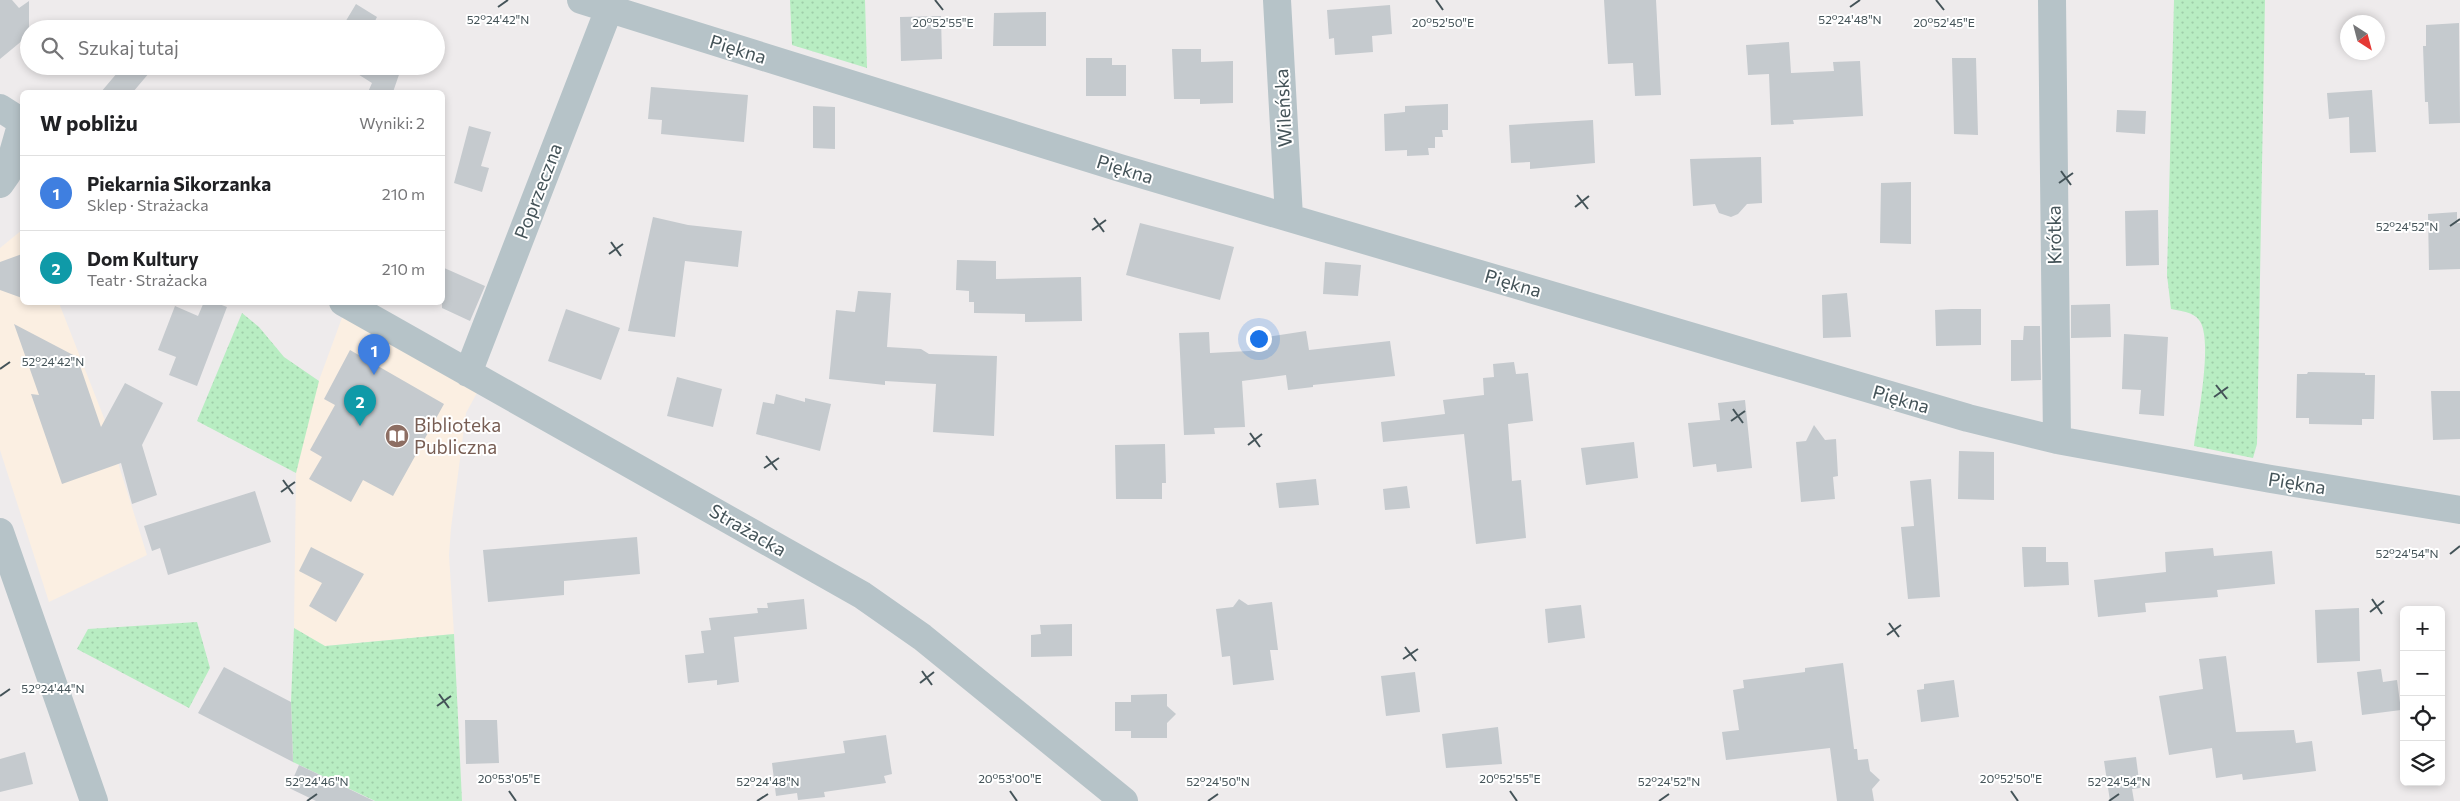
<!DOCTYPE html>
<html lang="pl">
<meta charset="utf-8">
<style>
:root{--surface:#fff;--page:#f6f6f6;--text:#202124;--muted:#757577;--line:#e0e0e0;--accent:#111827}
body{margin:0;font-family:Commissioner,sans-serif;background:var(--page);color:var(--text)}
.controls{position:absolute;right:15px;bottom:15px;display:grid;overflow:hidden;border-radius:8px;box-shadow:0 2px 8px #0003}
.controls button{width:45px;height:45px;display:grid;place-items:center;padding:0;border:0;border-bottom:1px solid var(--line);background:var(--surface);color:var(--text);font:25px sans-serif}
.compass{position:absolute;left:2340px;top:15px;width:45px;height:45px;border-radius:50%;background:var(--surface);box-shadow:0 2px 8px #0003;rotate:144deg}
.you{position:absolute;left:1258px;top:338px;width:18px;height:18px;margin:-12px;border:4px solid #fff;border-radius:50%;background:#1a73e8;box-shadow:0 0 0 8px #1a73e833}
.badge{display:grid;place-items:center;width:32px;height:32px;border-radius:50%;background:var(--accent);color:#fff;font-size:16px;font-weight:700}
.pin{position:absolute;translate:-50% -41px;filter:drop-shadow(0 1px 2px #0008)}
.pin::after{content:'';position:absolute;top:26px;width:18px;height:15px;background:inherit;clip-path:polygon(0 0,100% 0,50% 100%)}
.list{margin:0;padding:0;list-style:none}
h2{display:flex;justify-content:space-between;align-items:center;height:65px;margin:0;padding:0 20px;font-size:21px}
h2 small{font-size:16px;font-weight:400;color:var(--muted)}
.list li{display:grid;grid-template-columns:32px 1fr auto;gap:15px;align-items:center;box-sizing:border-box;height:75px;padding:0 20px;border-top:1px solid var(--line)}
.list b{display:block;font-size:19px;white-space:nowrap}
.list p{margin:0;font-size:16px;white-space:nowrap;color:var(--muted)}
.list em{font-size:16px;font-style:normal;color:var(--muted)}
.icon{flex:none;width:28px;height:28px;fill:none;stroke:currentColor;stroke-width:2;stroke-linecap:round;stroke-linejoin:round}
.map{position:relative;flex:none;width:2460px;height:801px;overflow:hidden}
.search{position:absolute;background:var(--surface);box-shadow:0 2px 8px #0003;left:20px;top:20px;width:425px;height:55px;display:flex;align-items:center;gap:12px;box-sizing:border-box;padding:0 18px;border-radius:28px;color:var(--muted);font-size:19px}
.panel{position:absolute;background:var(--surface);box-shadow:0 2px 8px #0003;left:20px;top:90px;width:425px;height:215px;border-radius:8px}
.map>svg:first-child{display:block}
.commercial{fill:#fbefe2}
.grass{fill:url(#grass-dots)}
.building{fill:#c5cace}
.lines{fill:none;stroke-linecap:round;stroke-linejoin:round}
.minor{stroke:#b6c3c8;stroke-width:28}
.tertiary{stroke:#b6c3c8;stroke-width:28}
.ticks{fill:none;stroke:#445358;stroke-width:2}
.labels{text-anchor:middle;stroke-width:4;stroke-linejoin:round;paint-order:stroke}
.street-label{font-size:19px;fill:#445358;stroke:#fff}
.education-label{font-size:19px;fill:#785e54;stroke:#fff;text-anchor:start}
.ticks-label{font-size:12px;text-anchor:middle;fill:#445358;stroke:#fff;stroke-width:4;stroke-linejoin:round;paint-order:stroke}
</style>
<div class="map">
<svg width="2460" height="801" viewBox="0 0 2460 801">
<defs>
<pattern id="grass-dots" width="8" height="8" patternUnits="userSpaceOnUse" patternTransform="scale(1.25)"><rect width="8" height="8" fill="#b8edc2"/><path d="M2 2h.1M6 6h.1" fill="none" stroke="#9fcda9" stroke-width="1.8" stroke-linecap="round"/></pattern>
</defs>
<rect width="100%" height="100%" fill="#eeebec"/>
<path class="commercial" d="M22,230V302L59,303L104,418L147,555L49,602L0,450V248Z
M343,315L478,391L466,413L451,528L449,555L454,634L325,646L294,628L296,473L314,394Z"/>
<path class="grass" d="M790,0H865L867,68L792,45Z
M2174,0H2265L2257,444L2253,458L2194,446C2197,421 2214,338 2199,320C2193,312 2181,311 2171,309L2167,275Z
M242,313L259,327L284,357L319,381L296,473L197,421Z
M197,622L210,668L189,708L77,649L88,629Z
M294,628L325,646L454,634L462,801H375L293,762L291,702Z"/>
<path class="building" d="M0,0H12L19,8L29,1V35L0,59Z
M1604,0H1656L1661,95L1635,96L1633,63L1608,64Z
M356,4L377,17L373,25L379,29H341Z
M1390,5L1392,34L1372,36L1373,52L1335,55L1334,38L1329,39L1327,10Z
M1046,12V46H993L994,13Z
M941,16L942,59L901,61L900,17Z
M2459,23L2460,123L2429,124L2428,102H2425L2423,46H2426V25Z
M1789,42L1791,73L1834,71L1833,62L1860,61L1863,116L1793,120L1794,124L1771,125L1769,74L1748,75L1746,45Z
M1172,49H1201V62L1233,61V103L1200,104V99H1174Z
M1086,58H1112V65H1126V96H1086Z
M1952,58H1976L1978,135L1954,134Z
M123,66H155L133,92H101Z
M345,66H402L393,92H368L372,83Z
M651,87L748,95L744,142L661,134L662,120L648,119Z
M2372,90L2376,152L2350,153L2349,117L2329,119L2327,93Z
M1448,104V130H1442L1443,137H1435V148H1428L1429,155L1407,156V150L1385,151L1384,114L1405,112V106Z
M813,106L835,107V149L813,148Z
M2117,110L2146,111L2145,134L2116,132Z
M1593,120L1595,163L1530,169V162L1511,163L1509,125Z
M469,126L491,132L481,166L489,168L482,192L454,183Z
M1761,157L1762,203L1747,204L1738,214L1731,217L1719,213L1715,204L1693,206L1690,159Z
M1911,182V244L1880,243L1881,183Z
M2158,210L2159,265L2126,266L2125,211Z
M2457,212V223H2460V269L2429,270L2428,214Z
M653,217L688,225L742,231L738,267L685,261L675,337L628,331Z
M1140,223L1234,247L1220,300L1126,275Z
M22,254V298L0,290V262Z
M957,260L996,261V279L1081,277L1082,321L1025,322V314L974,313V302H969V291L956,290Z
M1325,262L1361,265L1358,296L1323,294Z
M442,267L485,286L470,321L442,308Z
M858,291L891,293L887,347L921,349L929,354L997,356L994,436L933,432L936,384L885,381V385L829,379L836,310L855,312Z
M1847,293L1851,337L1823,338L1822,295Z
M204,302H214L227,307L197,386L169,375L176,357L158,350L175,306L198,316Z
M2110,304L2111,337L2071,338V305Z
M566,309L620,328L601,380L548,361Z
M1952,309H1981V345L1936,346L1935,310Z
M14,324L77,357L101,427L125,383L163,403L142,445L157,495L132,504L121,463L62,484L31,394L39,395Z
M2024,326H2040L2041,380L2011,381V340H2023Z
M1306,331L1309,350L1390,341L1395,376L1313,385V387L1288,390L1286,375L1242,381L1245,427L1214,428L1215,434L1184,435L1179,333L1209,332L1210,353L1268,350L1266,337Z
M2124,334L2168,337L2164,416L2139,414L2141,390L2122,389Z
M350,350L444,404L393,496L363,480L351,502L309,479L322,457L310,450L335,405L324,399Z
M1514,362L1516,374L1528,373L1533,421L1508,424L1512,481L1521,480L1526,538L1476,544L1464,434L1383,442L1381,422L1445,414L1443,400L1484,395L1483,378L1494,377L1493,364Z
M2308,372L2365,373V375H2375L2374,419H2362V425L2309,424V418H2296L2297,374H2307Z
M677,377L722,389L713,427L667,416Z
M2431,391H2460V439L2433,440Z
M776,394L805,402V398L831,404L820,451L756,434L763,402L774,404Z
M1745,400L1752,468L1717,472L1716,464L1693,467L1688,423L1720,420L1718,403Z
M1814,425L1825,440L1836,439L1838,476L1833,477L1835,499L1801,502L1796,442L1806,441Z
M1634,442L1638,478L1586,485L1581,448Z
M1165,444L1166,483H1162V499H1116L1115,445Z
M1959,451L1994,452V500L1958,499Z
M1316,479L1319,505L1279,508L1276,483Z
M1931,479L1940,597L1908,599L1901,527L1914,526L1910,481Z
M1407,486L1410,508L1385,510L1383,489Z
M255,491L271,542L168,575L160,548L152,551L144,526Z
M637,537L640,574L564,581V595L488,602L483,550Z
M311,547L364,574L336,622L309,606L322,583L299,571Z
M2022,547H2046V562H2068L2069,585L2024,587Z
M2213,548L2214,556L2272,551L2275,584L2217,590L2218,597L2145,603L2146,612L2098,617L2094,580L2166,572L2165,552Z
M804,599L807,629L734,637L739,682L717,685V680L688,683L685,655L704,653L701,631L711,630L709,618L758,613L757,608H768L767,603Z
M1239,599L1248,605L1272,602L1278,650H1270L1274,680L1233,685L1230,656L1222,657L1216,609L1233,607Z
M1581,605L1585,638L1548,643L1545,609Z
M2359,608L2360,661L2317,663L2315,610Z
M1072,624V656L1031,657V635L1041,634L1040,625Z
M2226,656L2236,732L2294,730L2296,743L2312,741L2316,771L2243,780L2242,774L2216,778L2212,748L2169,755L2159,696L2203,689L2199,659Z
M1843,663L1854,749H1857L1858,760L1868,759L1870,771L1880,780L1872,789L1874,801H1837L1830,748L1726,760L1722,732L1739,730L1733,690L1744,688L1743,680L1805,672V668Z
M224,667L291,702L293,762L198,713Z
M2381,669L2383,682L2397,680L2401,710L2362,715L2357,672Z
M1415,672L1420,712L1386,716L1381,676Z
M1954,680L1959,717L1921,722L1917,690L1924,689V684Z
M1167,694V706L1176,714L1167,723V738H1131V731H1115V702H1131V695Z
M465,720H497L499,763L466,764Z
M1498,727L1502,764L1446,768L1442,734Z
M886,735L892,774L884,776L886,783L824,792L825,797L798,800L797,793L776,796L772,763L845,753L843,741Z
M25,752L33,784L0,792V759Z
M2136,757L2140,788L2132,789L2134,801H2110L2104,761Z
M299,765L374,801H316L289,788Z"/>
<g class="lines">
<path class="minor" d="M581,0L1120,168L1968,418L2057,440L2271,479L2460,510
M1277,0L1289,217
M2052,0L2057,440
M0,108L22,122
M0,184L7,174L22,122
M343,302L862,595L922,637L1124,801
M468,373L609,9"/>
<path class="tertiary" d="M0,532L94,801"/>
</g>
<path class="ticks" d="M935,0L943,10M1436,0L1443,10M1936,0L1944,10M498,7L508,0M1850,7L1860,0M2061,171L2071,185M2059,183L2073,173M1577,195L1588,209M1575,207L1589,196M1094,218L1104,232M2450,226L2460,219M1092,230L1106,220M611,242L621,256M609,254L623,244M0,369L10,362M2216,385L2227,399M2214,397L2228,387M1733,409L1743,423M1731,421L1745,411M1250,433L1260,447M1248,445L1262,434M766,456L777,470M764,468L779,458M283,480L293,494M281,492L295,482M2450,554L2460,546M2372,599L2382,614M2370,612L2384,601M1889,623L1899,637M1887,635L1901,625M1405,647L1416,661M1403,659L1418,649M922,671L932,685M920,683L934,672M439,694L449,708M0,696L10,689M437,706L451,696M509,791L516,801M1010,791L1017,801M1510,791L1517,801M2011,791L2018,801M307,801L317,794M757,801L768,794M1208,801L1218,794M1659,801L1669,794M2109,801L2119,794"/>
<defs>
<g id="library-disc" transform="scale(1.25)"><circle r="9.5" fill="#8d6e63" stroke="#fff"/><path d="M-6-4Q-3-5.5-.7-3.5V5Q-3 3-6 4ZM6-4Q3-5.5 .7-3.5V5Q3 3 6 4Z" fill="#fff"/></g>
</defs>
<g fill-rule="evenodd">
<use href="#library-disc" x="397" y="436"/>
</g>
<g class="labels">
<g class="street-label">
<text transform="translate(738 49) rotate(17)" y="7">Piękna</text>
<text transform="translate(1283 108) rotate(-93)" y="7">Wileńska</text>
<text transform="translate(1125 169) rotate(17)" y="7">Piękna</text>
<text transform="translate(538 191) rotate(-69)" y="7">Poprzeczna</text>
<text transform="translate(2054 235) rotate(-91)" y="7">Krótka</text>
<text transform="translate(1513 283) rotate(16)" y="7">Piękna</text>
<text transform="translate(1901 399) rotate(16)" y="7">Piękna</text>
<text transform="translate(2297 483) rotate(9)" y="7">Piękna</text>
<text transform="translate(748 530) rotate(30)" y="7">Strażacka</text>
</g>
<g class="education-label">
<text x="414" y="432">Biblioteka<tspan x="414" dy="22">Publiczna</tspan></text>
</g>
</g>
<g class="ticks-label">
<text x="1850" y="24">52°24'48"N</text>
<text x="498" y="24">52°24'42"N</text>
<text x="943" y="27">20°52'55"E</text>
<text x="1443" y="27">20°52'50"E</text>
<text x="1944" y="27">20°52'45"E</text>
<text x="2407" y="231">52°24'52"N</text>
<text x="53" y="366">52°24'42"N</text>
<text x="2407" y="558">52°24'54"N</text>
<text x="53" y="693">52°24'44"N</text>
<text x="509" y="783">20°53'05"E</text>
<text x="1010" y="783">20°53'00"E</text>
<text x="1510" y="783">20°52'55"E</text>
<text x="2011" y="783">20°52'50"E</text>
<text x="317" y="786">52°24'46"N</text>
<text x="768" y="786">52°24'48"N</text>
<text x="1218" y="786">52°24'50"N</text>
<text x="1669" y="786">52°24'52"N</text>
<text x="2119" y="786">52°24'54"N</text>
</g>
</svg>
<div class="controls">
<button>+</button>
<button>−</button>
<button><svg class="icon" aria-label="locate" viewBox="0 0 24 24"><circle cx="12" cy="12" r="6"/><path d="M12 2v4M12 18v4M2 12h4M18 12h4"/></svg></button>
<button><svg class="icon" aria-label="layers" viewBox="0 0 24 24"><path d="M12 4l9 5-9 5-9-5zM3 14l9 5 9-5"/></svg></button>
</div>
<svg class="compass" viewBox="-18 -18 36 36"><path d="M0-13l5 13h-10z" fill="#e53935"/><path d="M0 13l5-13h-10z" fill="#757577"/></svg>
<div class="you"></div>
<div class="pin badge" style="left:374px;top:375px;background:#3f7fe0">1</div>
<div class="pin badge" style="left:360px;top:426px;background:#0f9aa8">2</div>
<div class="search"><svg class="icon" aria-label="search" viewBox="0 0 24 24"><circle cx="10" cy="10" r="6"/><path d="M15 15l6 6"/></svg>Szukaj tutaj</div>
<section class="panel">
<h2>W pobliżu<small>Wyniki: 2</small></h2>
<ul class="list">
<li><span class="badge" style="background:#3f7fe0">1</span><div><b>Piekarnia Sikorzanka</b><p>Sklep · Strażacka</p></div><em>210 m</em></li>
<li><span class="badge" style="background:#0f9aa8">2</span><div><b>Dom Kultury</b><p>Teatr · Strażacka</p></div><em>210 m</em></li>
</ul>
</section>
</div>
